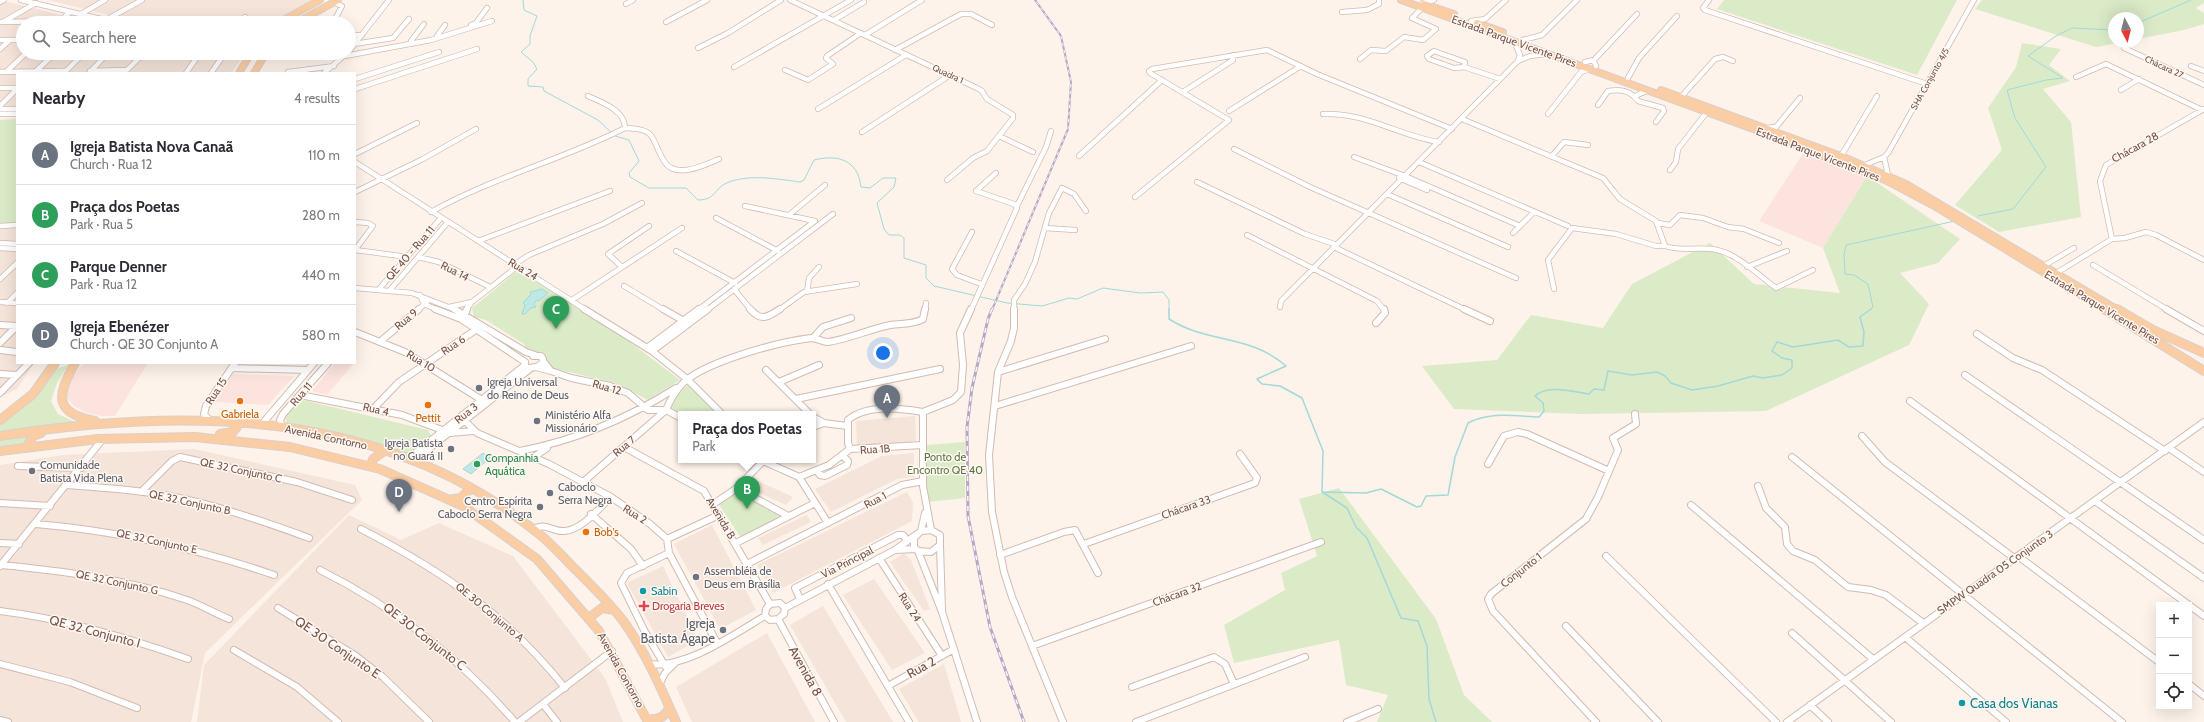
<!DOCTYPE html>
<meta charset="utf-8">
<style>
:root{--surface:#fff;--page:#f2f2f3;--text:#2b2b33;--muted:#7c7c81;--line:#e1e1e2;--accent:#ea580c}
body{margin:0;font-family:Cabin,sans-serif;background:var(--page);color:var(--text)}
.controls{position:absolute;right:12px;bottom:12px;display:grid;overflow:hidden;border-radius:0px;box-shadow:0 4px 16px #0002}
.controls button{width:36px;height:36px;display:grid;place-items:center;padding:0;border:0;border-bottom:1px solid var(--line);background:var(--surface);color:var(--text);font:20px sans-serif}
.compass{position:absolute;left:2108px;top:12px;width:36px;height:36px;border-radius:50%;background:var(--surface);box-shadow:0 4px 16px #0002;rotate:173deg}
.you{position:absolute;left:883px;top:353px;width:14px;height:14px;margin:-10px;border:3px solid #fff;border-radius:50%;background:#1a73e8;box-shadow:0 0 0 6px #1a73e833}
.badge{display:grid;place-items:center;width:26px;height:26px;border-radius:50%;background:var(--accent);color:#fff;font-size:13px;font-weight:700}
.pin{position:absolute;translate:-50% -33px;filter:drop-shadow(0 1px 2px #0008)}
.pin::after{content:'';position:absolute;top:21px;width:14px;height:12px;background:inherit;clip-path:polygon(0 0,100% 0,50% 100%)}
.popup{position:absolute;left:678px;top:411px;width:138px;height:52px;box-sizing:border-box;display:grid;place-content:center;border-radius:0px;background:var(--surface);filter:drop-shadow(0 1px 3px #0005);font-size:13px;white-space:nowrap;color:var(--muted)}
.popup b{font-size:15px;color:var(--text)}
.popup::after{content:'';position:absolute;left:50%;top:100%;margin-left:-8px;border:8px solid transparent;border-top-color:var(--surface)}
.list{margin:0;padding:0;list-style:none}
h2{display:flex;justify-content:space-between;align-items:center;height:52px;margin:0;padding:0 16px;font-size:17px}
h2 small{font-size:13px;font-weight:400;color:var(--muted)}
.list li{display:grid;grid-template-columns:26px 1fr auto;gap:12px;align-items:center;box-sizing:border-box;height:60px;padding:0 16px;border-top:1px solid var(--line)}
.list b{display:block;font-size:15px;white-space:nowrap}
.list p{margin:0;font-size:13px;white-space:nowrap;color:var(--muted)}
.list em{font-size:13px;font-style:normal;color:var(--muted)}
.icon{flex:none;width:22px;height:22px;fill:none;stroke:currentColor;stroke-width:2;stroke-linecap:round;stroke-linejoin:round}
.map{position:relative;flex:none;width:2204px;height:722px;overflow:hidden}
.search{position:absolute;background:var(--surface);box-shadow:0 4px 16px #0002;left:16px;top:16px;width:340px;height:44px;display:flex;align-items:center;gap:10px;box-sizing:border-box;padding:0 14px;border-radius:22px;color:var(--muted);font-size:15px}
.panel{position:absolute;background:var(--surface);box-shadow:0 4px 16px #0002;left:16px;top:72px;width:340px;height:292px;border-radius:0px}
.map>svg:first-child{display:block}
.residential{fill:#f4e4d9}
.commercial{fill:#fce3de}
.green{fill:#dbebc8}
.water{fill:#bee7e7;stroke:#a4d8d9}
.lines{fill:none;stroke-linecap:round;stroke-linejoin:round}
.stream-far1{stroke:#a4d8d9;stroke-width:1}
.stream{stroke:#a4d8d9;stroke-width:1.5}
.minor-far1-casing{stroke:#d2bbb2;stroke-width:6}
.minor-casing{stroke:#d2bbb2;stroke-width:8}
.major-far1-casing{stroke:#d9d0cd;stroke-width:8}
.major-casing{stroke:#d9d0cd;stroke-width:10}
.minor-far1{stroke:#fff;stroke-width:4.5}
.minor{stroke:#fff;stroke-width:6}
.major-far1{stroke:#facda4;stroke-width:6}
.major{stroke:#facda4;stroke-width:8}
.rail-far1-casing{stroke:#b4a7c8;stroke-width:2}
.rail-casing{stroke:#b4a7c8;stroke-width:3}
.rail-far1{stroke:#fff7f1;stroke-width:1;stroke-dasharray:3.5;stroke-linecap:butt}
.rail{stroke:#fff7f1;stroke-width:1.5;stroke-dasharray:5;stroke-linecap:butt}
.worship-dot{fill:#6b7280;stroke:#fff7f1;stroke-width:1.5}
.food-dot{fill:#e8710a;stroke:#fff7f1;stroke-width:1.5}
.leisure-dot{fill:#2e9e5b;stroke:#fff7f1;stroke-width:1.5}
.culture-dot{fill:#0f9aa8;stroke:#fff7f1;stroke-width:1.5}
.health-dot{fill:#e0444e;stroke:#fff7f1;stroke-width:1.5}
.labels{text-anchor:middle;stroke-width:3;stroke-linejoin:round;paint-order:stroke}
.far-street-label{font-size:9px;fill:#78564d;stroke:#fff7f1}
.street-label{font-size:11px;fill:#78564d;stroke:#fff7f1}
.worship-label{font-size:11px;fill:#5b616d;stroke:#fff7f1;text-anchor:start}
.food-label{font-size:11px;fill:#c56008;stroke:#fff7f1}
.park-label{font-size:11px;fill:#597841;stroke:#fff7f1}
.leisure-label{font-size:11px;fill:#27864d;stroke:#fff7f1;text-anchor:start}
.culture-label{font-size:11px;fill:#0d838f;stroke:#fff7f1;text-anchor:start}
.health-label{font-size:11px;fill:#be3a42;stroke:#fff7f1;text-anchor:start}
.near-worship-label{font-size:13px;fill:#5b616d;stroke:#fff7f1;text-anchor:end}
.near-street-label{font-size:13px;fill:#78564d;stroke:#fff7f1}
.near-culture-label{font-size:13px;fill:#0d838f;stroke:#fff7f1;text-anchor:start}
</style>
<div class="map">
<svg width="2204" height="722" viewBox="0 0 2204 722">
<rect width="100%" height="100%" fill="#fdf3ea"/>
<path class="residential" d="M0,0L95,23H23V53H230L243,56L232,73H17V109H0Z
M48,0H317L284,23H142Z
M17,214V363H34L17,389L0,397V215Z
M915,416L916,441L857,446L856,421Z
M194,449L355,485L362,500L205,653L191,722H0V465L63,455Z
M914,453V477L897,479L831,512L815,489L882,456Z
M756,480L793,497L786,505L749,488Z
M907,492L913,503L912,521L773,593L757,565Z
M349,515L401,540L439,523L513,556L605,678L623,722H197L204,665Z
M807,515L811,522L763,545L758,538Z
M712,525L756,610L720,629L674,544Z
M904,553L911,560L930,609L924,611L890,562Z
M663,566L698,640L668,657L627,583Z
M874,579L925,653L892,670L843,595Z
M823,606L893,722H846L790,625Z
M767,633L815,722H692L676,687Z
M944,664L961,722H919L899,689Z"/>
<path class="commercial" d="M1804,152L1867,176L1823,248L1759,221Z
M84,363H148L115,416H101L87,413L74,406L65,396L69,381Z
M335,363H354L327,395L312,391Z
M233,374L294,376L268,405L214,402Z"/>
<path class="green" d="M1724,0H1957L1917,75L1717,9Z
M1982,0H2204V3L2196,8L2204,13V24L2184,30L2138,39V18H2114V42H2124L2096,47L1975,9Z
M2022,43L2061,49L2049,65L2070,81L2043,89L2071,122L2081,217L1999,232L1955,205L2002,150L1988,108L2016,67Z
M17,119V224L0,225V120Z
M1867,176L1960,239L1938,263L1900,273L1929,304L1909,345L1766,411L1581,414L1454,409L1422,366L1497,360L1531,315L1603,328L1632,284L1710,243L1754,284L1840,293L1823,248Z
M516,272L546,286L626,339L680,380L648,400L615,383L552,368L545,356L527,349L524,344L486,320L474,317L472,308Z
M56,365L59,368L68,365L57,383L51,401L58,414L77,423L0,434V424L40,393Z
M688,385L717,414H681V416L669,410L675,397Z
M303,400L428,430L432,437L408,456L287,425L285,417L296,402Z
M28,436L23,446L0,449V440Z
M965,442V498L927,502L926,445Z
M1339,488L1436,619L1464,695L1492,722H1377L1388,695L1346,685L1339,640L1234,663L1224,625L1285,590L1281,573L1317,556L1299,499Z
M736,490L785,516L741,538L718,503Z"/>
<path class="water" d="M542,289L548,293L540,300L536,301L534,304L536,307L531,308L525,314H522L525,305L523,303L531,294L530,292Z
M483,453L490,458L471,474L463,469Z"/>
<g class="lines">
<path class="stream-far1" d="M523,0L524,10L537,16L530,36V44L521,52L533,62L537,69L528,79V86L543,87L544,91L598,120L615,136L629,140L639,161L629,173L630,177L649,188H686L698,200C717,200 713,188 729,182C751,174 777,179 800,182L804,180L814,160C838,154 858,160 861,187L870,188L883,178H896L894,187L877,203L884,229L889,235H900L904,238V258L926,265V278L934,286L1007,303L1042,306L1069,298L1077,299L1103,288L1140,293L1163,292L1169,300V310
M2138,23L2191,0
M1978,216L2013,209L2046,167L2015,118L2007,90L2046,80L2063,78L2028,56L2056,36L2072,28L2114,30
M1870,310L1873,307L1868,284L1854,275L1845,274L1844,255L1846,245L1955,221"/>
<path class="stream" d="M1169,309V319C1208,344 1250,334 1286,366L1257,379L1262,384L1280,386L1302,398L1323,451L1322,492L1347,508L1356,527L1367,538L1401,618L1418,621L1427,646L1429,699L1436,722
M1322,492L1366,493L1381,489L1417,507L1421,506L1426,496L1448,495L1455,457L1468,423C1490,411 1515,416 1539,417L1544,411L1543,403L1535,396C1548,384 1573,392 1589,394L1594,389L1604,390L1608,371L1632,375L1657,372L1665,376L1671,383L1692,390L1718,386L1753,376L1763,378L1782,375L1792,368V360L1782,358L1772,351L1777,342L1793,347L1838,340L1849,347L1863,346L1864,332L1860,317L1871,309"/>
<g class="minor-far1-casing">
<path id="minor-far1" d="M21,0L118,23
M790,0L977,88L982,91L987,99L1013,115V118L987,151L973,158L947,180
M1709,0L1703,8L1705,10L1927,84
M0,2L4,0
M333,2L342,6L333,23
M1423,3L1434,0
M626,4L633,0
M1342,12L1367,10L1379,4V0
M81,14L105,0
M106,20L142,0
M834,20L864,2
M1471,21L1485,19L1506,0
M0,22L60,21
M3,22L36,3
M666,22L707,0
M58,23L70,12
M235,23L245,17
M471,25L476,23L487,8
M349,35H362
M865,35L922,0
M437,36L445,25
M0,40H23
M1523,40L1542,35L1577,0
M411,41L424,24
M1514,41L1520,55L1518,61
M354,44L393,38L409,19
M698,48L728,33L781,0
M2124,48L2204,85
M0,49L10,40
M895,50L961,14H971L992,25
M349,51L389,0
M1434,51L1465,62L1464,67L1454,68L1429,59L1427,56Z
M345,56L431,40L492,21
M1360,59L1371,50L1386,51L1404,37L1423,40L1436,29L1412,18L1422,8
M1593,60L1596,66
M1585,62L1594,60L1637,14
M2191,66L2204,71
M734,67L851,0
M1464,67L1500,79
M785,70L808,80L833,64L826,58L827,56L861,33
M90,71L127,70
M0,72L65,71
M6,72L26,53
M288,72L334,66
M34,73L55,53
M64,73L84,53
M89,73L108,53
M124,73L144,53
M186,73L200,53
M211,73L225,53
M324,73L346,54
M2076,77L2106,64L2202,110
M1628,78L1639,58L1677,16
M355,79L439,52
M0,88H17
M355,89L477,49
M2121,90L2139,79
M1183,92L1233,60V55
M1635,96L1649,90
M1681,97L1715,59L1723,57L1733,61
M1598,105L1608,91C1619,89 1631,90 1638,101L1663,108L1664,111L1656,122
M0,106L17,89
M0,109H17
M818,109L906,55
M1229,111L1301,66
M0,114H17
M1323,114C1367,112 1398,136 1439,142
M1548,114L1581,72L1590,69
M1462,119L1603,178L1620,199L1656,221L1665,246
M625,128C659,129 650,139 664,161C675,180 705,165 719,159
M1766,128L1776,127L1800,98
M862,132L950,75
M999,136L1033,152
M1234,149L1310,187L1516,278
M355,154L417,123
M1079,156L1162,80
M1552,156L1564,142L1588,145
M1841,156L1877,96
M1354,157L1405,176L1520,226
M1884,157L1888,175
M355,162L586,310
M1419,162L1568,226
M1865,165L1884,157L1888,153L1974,0
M1670,170L1676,162L1678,149L1707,112
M1399,178L1427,190
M1197,182L1305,234L1337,245
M355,192L423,159L476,129
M1387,194L1508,247
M1135,197L1229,120L1150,73L1149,71L1152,69L1267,50L1317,74L1452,129
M1017,206L1046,147L1051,131
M431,212C493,177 562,160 625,128C625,110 601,102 588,96
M789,215L825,185
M716,218L778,251
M355,222L368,223L373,226L355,250
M1658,223L1670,225L1680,215L1703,218L1728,227L1744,229L1779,243
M0,226L17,225
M1045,228L1075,230
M972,232L952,269L957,275L981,284
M1513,233L1534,212
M1247,235L1377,301L1384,310
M2112,239L2100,181L2106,165L2204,109
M478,241L610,191
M0,243L17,244
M1665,246C1682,252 1699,246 1717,250C1739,255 1758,275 1776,288L1813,270
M1334,247L1466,310
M0,248L17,249
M355,250L408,257
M676,251L735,283
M418,257L439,262L490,287
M515,264L529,255L603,224L642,203
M2045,265L2074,248
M2093,265L2168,310
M621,266L608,254L649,226
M1747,267L1787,251
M2058,272L2112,239L2125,238L2146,232L2156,235L2204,260
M0,279L17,263
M624,286L664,310
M355,288L412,293L456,310
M379,289L441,218
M734,289L751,310
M1554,289L1548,260L1572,228L1616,234L1656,246H1665
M390,290L448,222
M807,292L809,278L819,267
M420,295L424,304L438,310
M572,300L682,228
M0,302L17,303
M7,303L17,293
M449,307L472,302
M1280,307L1281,301L1518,61L1530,56L1547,54
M418,310L427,302
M466,310L472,302L518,266
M698,310L815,221L745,206
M707,310L833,214
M779,310L804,292L857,284
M925,310L926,303
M971,310L1017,208L1014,204L976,191L996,173
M1014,310V300L1025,284L1035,262L1049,213L1062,188L1074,194L1086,211"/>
</g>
<g class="minor-casing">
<path id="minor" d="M435,309L461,319L525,362
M454,309L526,352L535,355
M584,309L652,351L687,379L722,414
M663,309L684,321
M750,309C761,322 768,317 780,309
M1014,309V328L1011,341L998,372L989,455L992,512L1004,572L1012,597L1063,722
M1464,309L1490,321
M2166,309L2204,331
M464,317L467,309
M1376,323L1385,313L1384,309
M0,325L17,326
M355,332L405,352L482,400
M1977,334L2013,358L2042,370L2165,451
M813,338L823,327L851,318
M382,340L419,309
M0,343L17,326
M647,348L699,309
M0,350L17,352
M652,351L708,309
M533,356H541L543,359L542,364L536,367
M232,368L308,370
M529,368L536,367L551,371L543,361
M766,370L810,414
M551,371L571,378L610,386L628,393L648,410H666L681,418
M998,372L1105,339
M0,374L17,375
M1965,375L2204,540
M779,382L819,365
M0,393L29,363
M300,395L402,415L450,433L473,431
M796,399L940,369
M1910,401L2204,616
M995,406L1191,346
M374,408L399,382L477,329
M923,412L953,400L961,392L963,365L960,333L971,309
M923,412V486L931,530
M813,417L824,423L847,426
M209,420L204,414L206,406L235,363
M465,421L477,433L549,464L611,497L650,524L667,539L669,553L717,643
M262,424L314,363
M282,427L280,420L283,414L328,363
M813,427L824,423
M1862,436L1885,462L2014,558
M624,447L704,491L770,604
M2169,448L2204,472
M850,449L848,443V420C866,404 901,408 923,412
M850,449L923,445
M520,451C577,440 627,419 676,388
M405,457L414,454L525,365
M534,457L547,448
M1792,457L2122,722
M761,460L799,477L829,465L850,449
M420,463L419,460L422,454L531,368
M1488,464L1504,436L1518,432L1527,434L1609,471
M18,466L81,468
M817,471L820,475L825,476L847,465L848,461L843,456
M799,477L828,523
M582,483L666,410C671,399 675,391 684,382C708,361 778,342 811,338C817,338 822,342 828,342C849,339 870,329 890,325C901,323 913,325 923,319L925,309
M67,485C104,488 142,490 179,498C223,507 266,522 309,538
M1758,486L1766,508L1785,527L1787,544L1793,551L1815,560L1848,587L1871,590L1886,595L1923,623
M737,488L788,516
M141,492L172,461L180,457L297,482L352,500
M2095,501L2204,578
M0,503L50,506
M712,505L737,488L763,461
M1691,505L1873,659
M591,514L631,549L643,566
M36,524C118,531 196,548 274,575
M361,529C444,572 506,614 565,688
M534,529C545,522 553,532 564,531C582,530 598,509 610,498
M931,530L940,535V545L931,552L918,551L914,547V538L921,531Z
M921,531L925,513
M667,539L719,515
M0,543L19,544
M736,543L815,503
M1084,544L1255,483L1257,478L1240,454
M940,545L942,610
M895,550L916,549
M918,551L942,612L977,722
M1000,555L1064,532L1075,530L1098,573
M1606,556L1776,722
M2018,556L2159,662
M879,558L942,656
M747,564L902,485L923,481
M1,565C63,571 125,579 184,599C200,604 214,613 229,619
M0,566L102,440
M320,570C396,608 459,657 515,722
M828,584L909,722
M800,599L795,588L898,535H903L907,540
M780,603L785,608L784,614L778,619L770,620L765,616L766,609L770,604Z
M278,608L356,656L383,677L429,722
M785,608L895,550L917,534
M0,611C65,619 126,637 188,659
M778,619L834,722
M1566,626L1658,722
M1792,633L1891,722
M1905,637L2006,722
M1032,646L1321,542
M234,650L297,687L338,722
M0,664L70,682L137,708
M649,664C686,669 734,634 765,616
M665,666L644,630L621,583L627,573L669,553
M2189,684L2204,696
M659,685L665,673L675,663
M888,686L954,649
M1132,687L1214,657L1225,664L1234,684
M543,704L557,722
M1810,705L1828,722
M0,720L8,722
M519,722L612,651
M1136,722L1305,657
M1347,722L1378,709
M1596,722L1493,611L1488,599L1491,594L1586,519L1598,497L1618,450L1613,438L1636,424L1635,414
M1787,722L2204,422"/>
</g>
<g class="major-far1-casing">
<path id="major-far1" d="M1401,0L1772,136L1885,180L1936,207L2105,310
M1424,4L1454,14
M278,23L320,0
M296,23L338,0
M1477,23L1503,32
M239,73L251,53
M254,73L266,53
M1661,90L1841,156L1906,184L2118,310"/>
</g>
<g class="major-casing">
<path id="major" d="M2104,309L2204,371
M2117,309L2153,330L2204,353
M75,363C57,395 53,413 95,421
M0,420L33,394L55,363
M220,434L233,432L237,427L231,422
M0,436C184,407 381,408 534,530C548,540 560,554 572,566C590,584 609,602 624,622C646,653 661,688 676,722
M27,447L33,436L41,433
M0,451L98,439L195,437L290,447L380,469L463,506L537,559L599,631L648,722
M371,465L373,459L386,450
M453,499L461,498L471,488
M590,617L602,608L614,610
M647,719C657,720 666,718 669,707"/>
</g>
<use href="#minor-far1" class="minor-far1"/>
<use href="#minor" class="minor"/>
<use href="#major-far1" class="major-far1"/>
<use href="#major" class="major"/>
<g class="rail-far1-casing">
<path id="rail-far1" d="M992,310L1068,129L1071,82L1061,36L1035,0"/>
</g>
<g class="rail-casing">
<path id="rail" d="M992,309L988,319L972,388L967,427L968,516L990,627L1024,722"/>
</g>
<use href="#rail-far1" class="rail-far1"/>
<use href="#rail" class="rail"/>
</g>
<g class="worship-dot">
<circle cx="479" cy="388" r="4"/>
<circle cx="537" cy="421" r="4"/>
<circle cx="451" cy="449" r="4"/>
<circle cx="32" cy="471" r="4"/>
<circle cx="550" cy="493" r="4"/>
<circle cx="540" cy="507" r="4"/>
<circle cx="696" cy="577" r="4"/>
<circle cx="723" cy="630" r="4"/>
</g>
<g class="food-dot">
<circle cx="240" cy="401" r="4"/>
<circle cx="428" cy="405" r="4"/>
<circle cx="586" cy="532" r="4"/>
</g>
<circle class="leisure-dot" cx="477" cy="464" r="4"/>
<g class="culture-dot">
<circle cx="643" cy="591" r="4"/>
<circle cx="1962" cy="703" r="4"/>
</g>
<path class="health-dot" d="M642 600h4v4h4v4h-4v4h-4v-4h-4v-4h4z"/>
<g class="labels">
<g class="far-street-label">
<text transform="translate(2164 67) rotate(25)" y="3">Chácara 27</text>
<text transform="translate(948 74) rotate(25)" y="3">Quadra 1</text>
<text transform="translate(1930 79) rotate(-61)" y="3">SHA Conjunto 4/5</text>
</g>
<g class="street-label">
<text transform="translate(1514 41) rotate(20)" y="4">Estrada Parque Vicente Pires</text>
<text transform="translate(2135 147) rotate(-29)" y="4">Chácara 28</text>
<text transform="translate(1818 154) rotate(21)" y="4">Estrada Parque Vicente Pires</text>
<text transform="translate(410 253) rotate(-49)" y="4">QE 40 - Rua 11</text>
<text transform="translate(523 269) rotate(31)" y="4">Rua 24</text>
<text transform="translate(455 271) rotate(27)" y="4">Rua 14</text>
<text transform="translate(2102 307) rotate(31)" y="4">Estrada Parque Vicente Pires</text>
<text transform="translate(406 319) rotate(-40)" y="4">Rua 9</text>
<text transform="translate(453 345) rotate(-33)" y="4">Rua 6</text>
<text transform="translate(421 361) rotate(31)" y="4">Rua 10</text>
<text transform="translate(607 387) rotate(16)" y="4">Rua 12</text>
<text transform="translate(216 391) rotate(-57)" y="4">Rua 15</text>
<text transform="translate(301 394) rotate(-49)" y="4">Rua 11</text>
<text transform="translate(376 409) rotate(13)" y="4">Rua 4</text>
<text transform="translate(466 413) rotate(-38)" y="4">Rua 3</text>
<text transform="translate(326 437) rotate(12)" y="4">Avenida Contorno</text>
<text transform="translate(624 446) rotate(-40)" y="4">Rua 7</text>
<text transform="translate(875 449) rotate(-4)" y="4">Rua 1B</text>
<text transform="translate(241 470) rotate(12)" y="4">QE 32 Conjunto C</text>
<text transform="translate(875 500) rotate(-28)" y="4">Rua 1</text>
<text transform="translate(190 502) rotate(12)" y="4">QE 32 Conjunto B</text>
<text transform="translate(1186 507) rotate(-19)" y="4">Chácara 33</text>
<text transform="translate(635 514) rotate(32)" y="4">Rua 2</text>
<text transform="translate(721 518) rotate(59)" y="4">Avenida B</text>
<text transform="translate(157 541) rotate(12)" y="4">QE 32 Conjunto E</text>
<text transform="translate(847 562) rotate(-27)" y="4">Via Principal</text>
<text transform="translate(1521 570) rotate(-38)" y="4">Conjunto 1</text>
<text transform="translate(1995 572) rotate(-35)" y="4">SMPW Quadra 05 Conjunto 3</text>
<text transform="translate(117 582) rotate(12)" y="4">QE 32 Conjunto G</text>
<text transform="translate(1177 594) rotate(-20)" y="4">Chácara 32</text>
<text transform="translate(910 607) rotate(57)" y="4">Rua 24</text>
<text transform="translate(490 612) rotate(40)" y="4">QE 30 Conjunto A</text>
<text transform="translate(621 670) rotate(61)" y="4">Avenida Contorno</text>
</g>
<g class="worship-label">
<text x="487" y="386">Igreja Universal<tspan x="487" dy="13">do Reino de Deus</tspan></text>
<text x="545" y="419">Ministério Alfa<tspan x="545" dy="13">Missionário</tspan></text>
<text x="443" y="447" text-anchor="end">Igreja Batista<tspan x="443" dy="13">no Guará II</tspan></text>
<text x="40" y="469">Comunidade<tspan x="40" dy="13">Batista Vida Plena</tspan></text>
<text x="558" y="491">Caboclo<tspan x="558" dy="13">Serra Negra</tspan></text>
<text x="532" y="505" text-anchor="end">Centro Espírita<tspan x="532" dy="13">Caboclo Serra Negra</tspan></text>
<text x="704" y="575">Assembléia de<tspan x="704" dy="13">Deus em Brasília</tspan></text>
</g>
<g class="food-label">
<text x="240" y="418">Gabriela</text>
<text x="428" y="422">Pettit</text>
<text x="594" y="536" text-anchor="start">Bob's</text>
</g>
<g class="park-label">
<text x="945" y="461">Ponto de<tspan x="945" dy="13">Encontro QE 40</tspan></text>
</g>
<g class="leisure-label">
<text x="485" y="462">Companhia<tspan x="485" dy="13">Aquática</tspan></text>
</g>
<g class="culture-label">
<text x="651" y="595">Sabin</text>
</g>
<g class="health-label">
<text x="652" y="610">Drogaria Breves</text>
</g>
<g class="near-worship-label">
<text x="715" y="628">Igreja<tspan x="715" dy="15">Batista Ágape</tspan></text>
</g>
<g class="near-street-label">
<text transform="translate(95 631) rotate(15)" y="5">QE 32 Conjunto I</text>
<text transform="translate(425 636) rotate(38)" y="5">QE 30 Conjunto C</text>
<text transform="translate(338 647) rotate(34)" y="5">QE 30 Conjunto E</text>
<text transform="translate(921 667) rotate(-29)" y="5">Rua 2</text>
<text transform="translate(806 671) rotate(61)" y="5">Avenida 8</text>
</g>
<g class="near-culture-label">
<text x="1970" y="708">Casa dos Vianas</text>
</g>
</g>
</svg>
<div class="controls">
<button>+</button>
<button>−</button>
<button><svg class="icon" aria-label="locate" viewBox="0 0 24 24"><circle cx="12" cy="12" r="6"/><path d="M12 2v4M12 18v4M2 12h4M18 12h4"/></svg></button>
</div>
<svg class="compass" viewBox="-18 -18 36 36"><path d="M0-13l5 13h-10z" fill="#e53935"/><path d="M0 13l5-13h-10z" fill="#7c7c81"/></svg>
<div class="you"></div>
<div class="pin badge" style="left:887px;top:418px;background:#6b7280">A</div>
<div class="pin badge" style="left:747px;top:509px;background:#2e9e5b">B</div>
<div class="popup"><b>Praça dos Poetas</b>Park</div>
<div class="pin badge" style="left:556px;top:329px;background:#2e9e5b">C</div>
<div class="pin badge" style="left:399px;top:512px;background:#6b7280">D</div>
<div class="search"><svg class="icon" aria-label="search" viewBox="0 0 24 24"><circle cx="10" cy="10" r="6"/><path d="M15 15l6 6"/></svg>Search here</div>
<section class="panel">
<h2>Nearby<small>4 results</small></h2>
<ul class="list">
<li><span class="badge" style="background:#6b7280">A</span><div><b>Igreja Batista Nova Canaã</b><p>Church · Rua 12</p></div><em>110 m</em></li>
<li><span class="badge" style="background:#2e9e5b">B</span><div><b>Praça dos Poetas</b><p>Park · Rua 5</p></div><em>280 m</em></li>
<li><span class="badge" style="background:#2e9e5b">C</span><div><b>Parque Denner</b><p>Park · Rua 12</p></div><em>440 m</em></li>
<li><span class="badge" style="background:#6b7280">D</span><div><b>Igreja Ebenézer</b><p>Church · QE 30 Conjunto A</p></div><em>580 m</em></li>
</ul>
</section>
</div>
